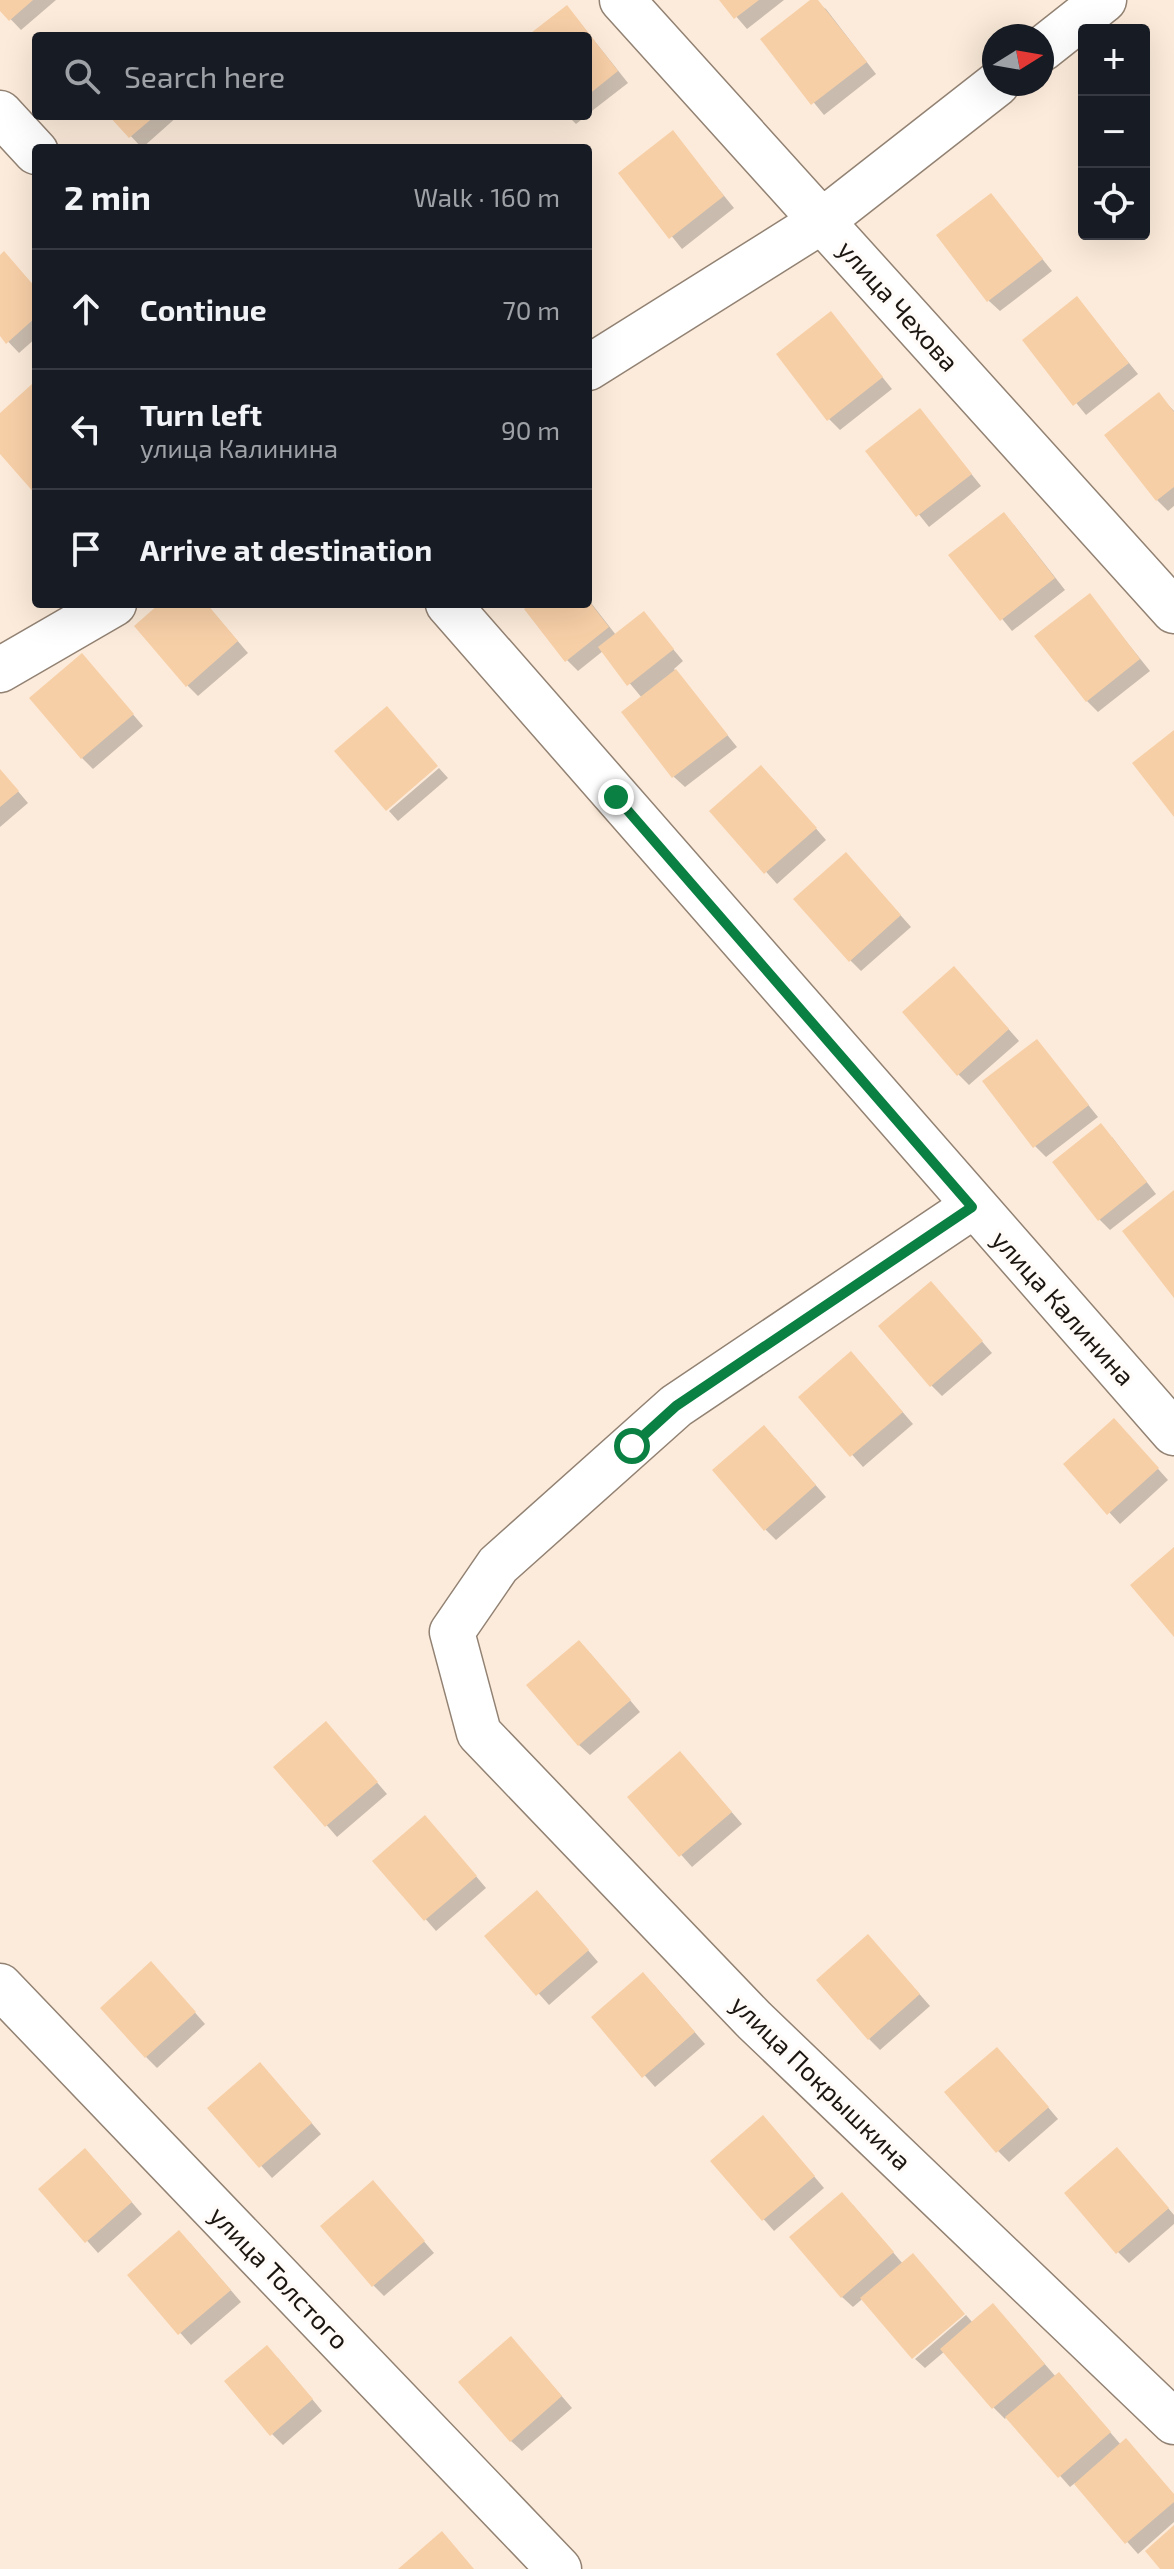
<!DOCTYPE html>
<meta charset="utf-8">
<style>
:root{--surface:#171b24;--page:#242831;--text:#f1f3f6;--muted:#9ea1a6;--line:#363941}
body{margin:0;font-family:"Exo 2",sans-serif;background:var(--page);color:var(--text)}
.controls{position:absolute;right:24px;top:24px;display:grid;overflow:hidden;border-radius:8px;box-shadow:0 8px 32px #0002}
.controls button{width:72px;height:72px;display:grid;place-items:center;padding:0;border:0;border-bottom:2px solid var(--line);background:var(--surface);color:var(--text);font:40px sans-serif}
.compass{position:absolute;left:982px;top:24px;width:72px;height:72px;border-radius:50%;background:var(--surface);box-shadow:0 8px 32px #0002;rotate:79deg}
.stop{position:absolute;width:24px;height:24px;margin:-18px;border:6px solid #0b8043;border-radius:50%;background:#fff}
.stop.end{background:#0b8043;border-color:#fff;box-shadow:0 2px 8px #0008}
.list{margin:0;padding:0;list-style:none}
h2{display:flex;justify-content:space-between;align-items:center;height:104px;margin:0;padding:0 32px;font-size:34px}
h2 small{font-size:26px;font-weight:400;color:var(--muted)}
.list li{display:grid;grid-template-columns:52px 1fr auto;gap:24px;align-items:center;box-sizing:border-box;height:120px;padding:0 32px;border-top:2px solid var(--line)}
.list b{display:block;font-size:30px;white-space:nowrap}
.list p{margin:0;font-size:26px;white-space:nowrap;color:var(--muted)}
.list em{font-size:26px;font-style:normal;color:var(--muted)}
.icon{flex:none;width:44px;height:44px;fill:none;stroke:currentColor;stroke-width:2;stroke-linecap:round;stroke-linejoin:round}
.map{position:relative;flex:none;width:1174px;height:2569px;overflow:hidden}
.search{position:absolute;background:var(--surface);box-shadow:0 8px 32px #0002;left:32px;top:32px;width:560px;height:88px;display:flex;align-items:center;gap:20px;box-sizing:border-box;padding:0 28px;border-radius:8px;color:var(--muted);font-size:30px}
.panel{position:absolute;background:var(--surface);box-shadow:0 8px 32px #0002;left:32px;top:144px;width:560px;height:464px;border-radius:8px}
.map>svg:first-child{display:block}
.shadow{fill:#0003}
.building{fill:#f7cfa7}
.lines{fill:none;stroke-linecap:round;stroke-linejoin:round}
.minor-casing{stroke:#928273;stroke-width:47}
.minor{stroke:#fff;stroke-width:44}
.route{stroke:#0b8043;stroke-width:10}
.labels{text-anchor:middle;stroke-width:7;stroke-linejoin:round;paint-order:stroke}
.street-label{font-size:26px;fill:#1c1610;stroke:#fffbf8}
</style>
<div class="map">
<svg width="1174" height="2569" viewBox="0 0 1174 2569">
<rect width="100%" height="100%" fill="#fcebda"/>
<path class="shadow" d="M0,0H56L21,30L0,8Z
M722,0H784L747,29Z
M813,0L826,9L876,74L824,115L763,40Z
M577,19L628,83L588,114V36H531Z
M112,116H178L142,148Z
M568,116H586L576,124Z
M672,132L734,208L682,249L621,173Z
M991,195L1052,271L1000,311L989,301Z
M0,257L36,290V338L19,353L0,333Z
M1077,299L1138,374L1086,415L1025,340Z
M831,314L892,389L840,430L829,419Z
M1159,395L1174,411V506L1168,511L1157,500Z
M920,410L981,486L929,527L868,451Z
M1014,525L1065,590L1012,631L951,556Z
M1090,596L1150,671L1098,712L1087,701Z
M588,599L616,635L644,614L683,661L674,669L737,747L685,787L674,777L642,698L603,651L578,671L567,660L533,604H588Z
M162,604H206L248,653L198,696L187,685Z
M92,667L143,726L93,769L82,758Z
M439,768L448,778L398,821L389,811Z
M0,770L28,803L0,827Z
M772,778L826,840L777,884L712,811Z
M857,866L911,927L861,971L850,960Z
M965,980L1019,1041L969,1085L958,1074Z
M1037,1041L1098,1117L1046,1157L1035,1146Z
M1112,1137L1156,1194L1110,1230L1099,1219Z
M941,1294L992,1353L942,1396L931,1385Z
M862,1365L913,1424L863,1467L801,1397Z
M1124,1431L1168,1480L1120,1524L1065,1464Z
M775,1438L826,1497L776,1540L765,1529Z
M590,1653L640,1712L590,1755L579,1745Z
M336,1735L387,1794L337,1837L276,1767Z
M691,1765L742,1824L692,1867L630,1797Z
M436,1829L486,1888L436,1931L375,1861Z
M548,1903L598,1962L549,2005L487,1936Z
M879,1948L930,2006L880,2050L869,2039Z
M162,1975L205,2024L157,2068L146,2057Z
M654,1985L705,2044L655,2087L593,2017Z
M1008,2060L1058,2119L1009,2162L998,2151Z
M271,2076L321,2134L272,2178L210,2108Z
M774,2129L824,2188L774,2231L713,2161Z
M96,2161L142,2214L98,2253L41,2189Z
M1128,2161L1174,2215V2224L1129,2263L1118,2252Z
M383,2194L434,2253L384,2296L373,2285Z
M853,2205L903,2264L853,2307L842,2297Z
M190,2243L241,2302L191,2345L129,2275Z
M966,2315L973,2323L1004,2317L1056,2377L1070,2385L1121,2445L1174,2495V2522L1138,2554L1075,2483L1070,2487L1007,2416L1005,2419L994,2408L945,2351L925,2368L915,2359Z
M521,2349L572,2408L522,2451L511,2441Z
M278,2358L322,2411L283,2445L272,2434Z"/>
<path class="building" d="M0,0H33L9,21L0,11Z
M719,0H759L734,19Z
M810,0H818L867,62L811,105L760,39Z
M567,5L618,71L588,95V36H527Z
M109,116H155L129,138Z
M673,130L724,196L669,239L618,173Z
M991,193L1043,259L987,302L936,235Z
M4,251L36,288V317L6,344L0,336V255Z
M1077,296L1129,363L1073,406L1022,340Z
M831,311L883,377L827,421L776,354Z
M32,384L36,389V495L0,454V413Z
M1159,392L1174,412V487L1156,501L1104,435Z
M920,408L972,474L916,517L865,451Z
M1004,512L1055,578L1000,621L948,555Z
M1090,593L1140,659L1086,702L1034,636Z
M588,600L609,627L565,662L524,609L530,604H588Z
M159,604H207L238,641L186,687L134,626Z
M644,611L674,649L627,686L598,647Z
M82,653L134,714L81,759L29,698Z
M676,669L728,735L672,778L621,712Z
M387,706L438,766L386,811L334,751Z
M1174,730V817L1132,763Z
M761,765L817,828L764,874L709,811Z
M0,769L19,791L0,807Z
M846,852L901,915L849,962L793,899Z
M954,966L1009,1029L957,1076L902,1012Z
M1037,1039L1089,1105L1033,1148L982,1081Z
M1101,1123L1147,1182L1098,1221L1052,1162Z
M1174,1190V1298L1122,1231Z
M931,1281L983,1341L930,1387L878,1326Z
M851,1351L903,1412L850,1457L798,1397Z
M1114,1418L1159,1468L1107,1515L1063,1464Z
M764,1425L816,1485L764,1531L712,1470Z
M1174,1547V1637L1130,1585Z
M579,1640L631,1700L578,1746L526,1685Z
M326,1721L378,1782L325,1827L273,1767Z
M680,1751L732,1812L679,1857L627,1797Z
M425,1815L477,1876L424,1921L372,1861Z
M537,1890L589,1950L536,1996L484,1936Z
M868,1934L920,1994L868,2040L816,1980Z
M151,1961L196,2012L145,2058L100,2008Z
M643,1972L695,2032L642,2078L591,2017Z
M997,2047L1049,2107L996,2153L944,2092Z
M260,2062L312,2123L259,2168L207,2108Z
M763,2115L815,2176L762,2221L710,2161Z
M1117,2147L1169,2208L1116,2254L1064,2193Z
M85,2148L132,2202L85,2243L38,2189Z
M373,2180L425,2241L372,2287L320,2226Z
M842,2192L894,2252L841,2298L789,2237Z
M179,2230L231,2290L178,2335L127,2275Z
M913,2253L965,2314L912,2359L860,2298Z
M993,2303L1045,2364L992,2409L940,2349Z
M511,2336L562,2396L510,2442L458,2382Z
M267,2345L313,2399L270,2436L224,2381Z
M1059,2372L1111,2432L1058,2478L1005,2417Z
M1126,2438L1174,2494V2502L1125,2544L1074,2484Z
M1174,2525V2569H1160L1145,2551Z
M442,2531L474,2569H398Z"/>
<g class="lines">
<g class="minor-casing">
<path id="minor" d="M622,0L1174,611
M1042,49L1104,0
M0,113L36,152
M588,368L822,221L997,84
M448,604L1174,1433
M0,670L114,604
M972,1207L676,1406L498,1565L452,1632L479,1733L754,2020L1174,2422
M0,1986L559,2569"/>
</g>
<use href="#minor" class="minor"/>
</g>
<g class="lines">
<path class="route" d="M616,797L972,1207L676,1406L632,1446"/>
</g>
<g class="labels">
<g class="street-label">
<text transform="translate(898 306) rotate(48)" y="9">улица Чехова</text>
<text transform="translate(1063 1308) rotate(48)" y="9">улица Калинина</text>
<text transform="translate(821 2083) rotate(44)" y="9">улица Покрышкина</text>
<text transform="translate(279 2278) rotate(46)" y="9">улица Толстого</text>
</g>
</g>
</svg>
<div class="controls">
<button>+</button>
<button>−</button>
<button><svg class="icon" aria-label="locate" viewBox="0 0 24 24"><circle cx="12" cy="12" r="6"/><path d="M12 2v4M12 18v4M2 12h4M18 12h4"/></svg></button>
</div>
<svg class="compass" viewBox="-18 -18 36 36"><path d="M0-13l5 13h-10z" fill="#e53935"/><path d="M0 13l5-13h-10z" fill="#9ea1a6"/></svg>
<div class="stop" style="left:632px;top:1446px"></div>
<div class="stop end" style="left:616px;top:797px"></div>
<div class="search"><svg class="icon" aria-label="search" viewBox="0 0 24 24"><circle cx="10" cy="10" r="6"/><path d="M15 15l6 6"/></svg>Search here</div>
<section class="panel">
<h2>2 min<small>Walk · 160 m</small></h2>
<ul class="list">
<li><svg class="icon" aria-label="ahead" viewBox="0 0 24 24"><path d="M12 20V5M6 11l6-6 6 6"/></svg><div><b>Continue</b></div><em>70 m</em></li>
<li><svg class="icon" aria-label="left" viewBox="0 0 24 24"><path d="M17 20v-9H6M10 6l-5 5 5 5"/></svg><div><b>Turn left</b><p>улица Калинина</p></div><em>90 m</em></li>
<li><svg class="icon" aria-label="arrive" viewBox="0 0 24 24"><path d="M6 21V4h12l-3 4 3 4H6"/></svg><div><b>Arrive at destination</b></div></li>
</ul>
</section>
</div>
